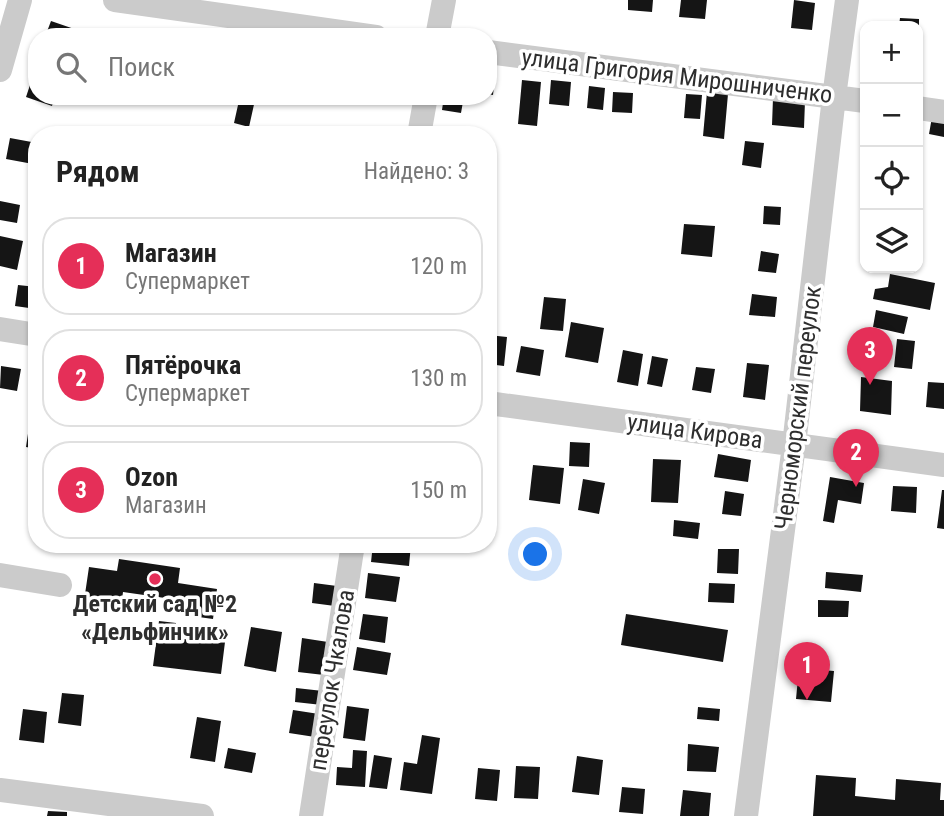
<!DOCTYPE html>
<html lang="ru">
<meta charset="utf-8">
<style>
:root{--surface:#fff;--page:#f6f6f6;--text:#222;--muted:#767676;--line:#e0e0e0;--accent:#e52f58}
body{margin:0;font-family:"Roboto Condensed",sans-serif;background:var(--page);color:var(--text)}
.controls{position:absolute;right:21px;top:21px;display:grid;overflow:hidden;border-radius:14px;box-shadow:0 2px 5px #0004}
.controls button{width:63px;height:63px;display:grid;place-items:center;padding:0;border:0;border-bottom:2px solid var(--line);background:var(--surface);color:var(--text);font:35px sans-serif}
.you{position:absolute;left:536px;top:555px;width:24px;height:24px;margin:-18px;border:5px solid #fff;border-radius:50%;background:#1a73e8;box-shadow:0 0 0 10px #1a73e833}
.badge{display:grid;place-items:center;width:46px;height:46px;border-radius:50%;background:var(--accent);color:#fff;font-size:23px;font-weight:700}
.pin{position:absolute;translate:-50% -58px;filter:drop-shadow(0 2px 4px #0008)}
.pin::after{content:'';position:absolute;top:37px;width:24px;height:21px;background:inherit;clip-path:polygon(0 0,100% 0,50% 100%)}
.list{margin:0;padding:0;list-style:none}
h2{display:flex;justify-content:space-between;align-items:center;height:91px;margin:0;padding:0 28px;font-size:30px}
h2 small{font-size:23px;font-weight:400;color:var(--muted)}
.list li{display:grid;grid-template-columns:46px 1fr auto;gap:21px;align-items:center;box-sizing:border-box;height:98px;margin:0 14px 14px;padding:0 14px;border:2px solid var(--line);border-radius:28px}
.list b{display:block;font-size:26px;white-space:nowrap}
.list p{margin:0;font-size:23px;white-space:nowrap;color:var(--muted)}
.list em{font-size:23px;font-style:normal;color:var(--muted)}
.icon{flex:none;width:38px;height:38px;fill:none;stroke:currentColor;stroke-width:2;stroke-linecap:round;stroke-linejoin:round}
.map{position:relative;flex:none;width:944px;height:816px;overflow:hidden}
.search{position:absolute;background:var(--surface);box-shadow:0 2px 5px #0004;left:28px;top:28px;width:469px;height:77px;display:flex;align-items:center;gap:18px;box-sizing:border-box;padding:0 24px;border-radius:28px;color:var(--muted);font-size:26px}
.panel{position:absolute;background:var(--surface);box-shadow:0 2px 5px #0004;left:28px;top:126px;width:469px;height:427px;border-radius:28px}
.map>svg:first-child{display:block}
.building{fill:#151515}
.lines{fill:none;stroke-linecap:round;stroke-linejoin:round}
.minor{stroke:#cbcbcb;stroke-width:24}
.poi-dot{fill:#e52f58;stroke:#fff;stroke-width:2.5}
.labels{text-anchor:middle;stroke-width:7;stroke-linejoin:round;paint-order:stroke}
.street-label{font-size:24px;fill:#2e2e2e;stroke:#fff}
.poi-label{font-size:24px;font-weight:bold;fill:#2e2e2e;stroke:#fff}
</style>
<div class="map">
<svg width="944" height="816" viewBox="0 0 944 816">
<rect width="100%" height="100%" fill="#fff"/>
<path class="building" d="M628,0H653L652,12L628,10Z
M681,0H707L705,19L679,17Z
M794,0L815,3L812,30L791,28Z
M900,18L919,19V26H899Z
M51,21L83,32L81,37H45Z
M488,75L495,76L493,95L488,94Z
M522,80L541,82L537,126L518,124Z
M551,80L571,82L569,106L549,104Z
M31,82L37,84V96H55L52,106L26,97Z
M589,86L605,88L603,110L587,108Z
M613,92L633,93L632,113L612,112Z
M707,92L728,94L724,139L703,136Z
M686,94L702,95L700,119L684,118Z
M166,96H181L179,104L165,100Z
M240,96L255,100L249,127L234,123Z
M340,96H363L362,105L339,102Z
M444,96H464L461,113L442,110Z
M773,98L805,101L804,128L772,125Z
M932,117L944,119V137L929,134Z
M10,138L37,143L33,164L6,159Z
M745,141L764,143L761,168L742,165Z
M0,201L20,205L17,223L0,220Z
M764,206L781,207L780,225L763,224Z
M684,224L715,226L712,257L681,254Z
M0,236L23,241L17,270L0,266Z
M761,251L779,254L776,273L758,271Z
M890,274L935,283L930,310L873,299L875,289L888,287Z
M18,285L37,287L36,309L15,306Z
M752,294L777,297L775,317L749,315Z
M544,297L566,299L563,331L540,329Z
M876,310L908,317L904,334L873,327Z
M571,322L604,328L598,363L565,357Z
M488,335L507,337L504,366L488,364Z
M897,339L915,341L912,369L894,367Z
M521,346L544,350L540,376L516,372Z
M623,350L643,354L638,386L617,382Z
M652,356L668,359L662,387L647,384Z
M747,363L769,365L765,400L743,397Z
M1,366L21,369L17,391L0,388Z
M696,367L715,369L711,393L692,390Z
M861,377L892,381L891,415L860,411Z
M928,382L944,383V409L926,407Z
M32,407L37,408V449L26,447Z
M570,442L590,443L589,467L569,466Z
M718,454L751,460L748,482L714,477Z
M653,459L681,460L678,503L651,502Z
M533,465L564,468L560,504L529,500Z
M830,477L864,483L861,504L838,500L834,523L823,521Z
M583,479L605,483L599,514L578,510Z
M893,486L917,487L916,513L891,511Z
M942,490H944V529L937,528Z
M725,491L744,494L741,516L722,514Z
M674,520L700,523L698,539L673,536Z
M323,544H344L343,553L323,551Z
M373,544H411L409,566L371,562Z
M718,549H739L738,574L717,573Z
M119,559L180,568L178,583L217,589L213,619L177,614L179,600L123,592L121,607L84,601L89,567L117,571Z
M826,572L863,575L861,592L825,588Z
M368,573L400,577L396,602L365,598Z
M314,583L337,586L335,606L312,603Z
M709,583L735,584L734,603L708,602Z
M818,600L849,601L848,617H818Z
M363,614L388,617L385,643L359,639Z
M626,614L728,630L723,662L621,645Z
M159,621L176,623L174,638L204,641L205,632L226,634L221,674L153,666Z
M251,627L282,632L276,672L244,666Z
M302,638L328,642L324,675L298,672Z
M357,647L391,653L387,675L353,670Z
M799,668L834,671L831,702L796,699Z
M296,688L323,691L322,705L295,702Z
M62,693L84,695L81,726L58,723Z
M347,706L369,709L365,741L343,738Z
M698,707L720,709L719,721L697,719Z
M23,709L47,712L44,743L19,740Z
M293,710L319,714L315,737L289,733Z
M197,717L221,721L215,762L190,758Z
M422,735L440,738L432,794L400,790L404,762L417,764Z
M688,744L719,747L716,772L687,771Z
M228,748L256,753L252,773L224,768Z
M353,750L367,751L365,787L336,785L337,767L352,768Z
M374,755L392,758L387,789L369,787Z
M577,756L603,760L599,795L572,792Z
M516,766L540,767L538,799L514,798Z
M478,768L500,770L497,801L475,799Z
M816,775L856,778L855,796L895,800L896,779L941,783L940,800H944V816H813Z
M622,787L645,789L643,814L619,812Z
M683,790L711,793L709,816H680Z
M48,811L67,812V816H47Z"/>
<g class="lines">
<path class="minor" d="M115,0L376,37
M437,37L444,0
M488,52L865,101
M0,70L20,0
M918,108L944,112
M419,135L426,96
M0,329L37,335
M488,403L944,465
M0,575L60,585
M0,790L202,816
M311,816L353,544
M746,816L794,445L834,97L847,0"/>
</g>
<circle class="poi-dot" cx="155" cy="579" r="7"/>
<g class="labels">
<g class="street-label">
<text transform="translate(677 76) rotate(7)" y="8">улица Григория Мирошниченко</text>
<text transform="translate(798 408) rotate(-83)" y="8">Черноморский переулок</text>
<text transform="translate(695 431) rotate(8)" y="8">улица Кирова</text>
<text transform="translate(332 680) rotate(-81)" y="8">переулок Чкалова</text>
</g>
<g class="poi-label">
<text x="155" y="612">Детский сад №2<tspan x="155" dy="28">«Дельфинчик»</tspan></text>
</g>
</g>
</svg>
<div class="controls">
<button>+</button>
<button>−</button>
<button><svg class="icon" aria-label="locate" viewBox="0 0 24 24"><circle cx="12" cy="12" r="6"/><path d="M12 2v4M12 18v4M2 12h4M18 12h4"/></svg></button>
<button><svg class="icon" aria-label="layers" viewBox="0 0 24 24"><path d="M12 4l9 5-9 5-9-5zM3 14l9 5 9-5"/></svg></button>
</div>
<div class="you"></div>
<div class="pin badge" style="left:807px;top:700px">1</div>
<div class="pin badge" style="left:856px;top:487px">2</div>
<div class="pin badge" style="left:870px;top:385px">3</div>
<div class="search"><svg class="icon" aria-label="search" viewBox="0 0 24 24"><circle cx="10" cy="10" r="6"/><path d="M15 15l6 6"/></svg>Поиск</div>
<section class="panel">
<h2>Рядом<small>Найдено: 3</small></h2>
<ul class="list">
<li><span class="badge">1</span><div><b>Магазин</b><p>Супермаркет</p></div><em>120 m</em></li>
<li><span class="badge">2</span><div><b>Пятёрочка</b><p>Супермаркет</p></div><em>130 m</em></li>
<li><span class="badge">3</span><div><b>Ozon</b><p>Магазин</p></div><em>150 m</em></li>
</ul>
</section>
</div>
